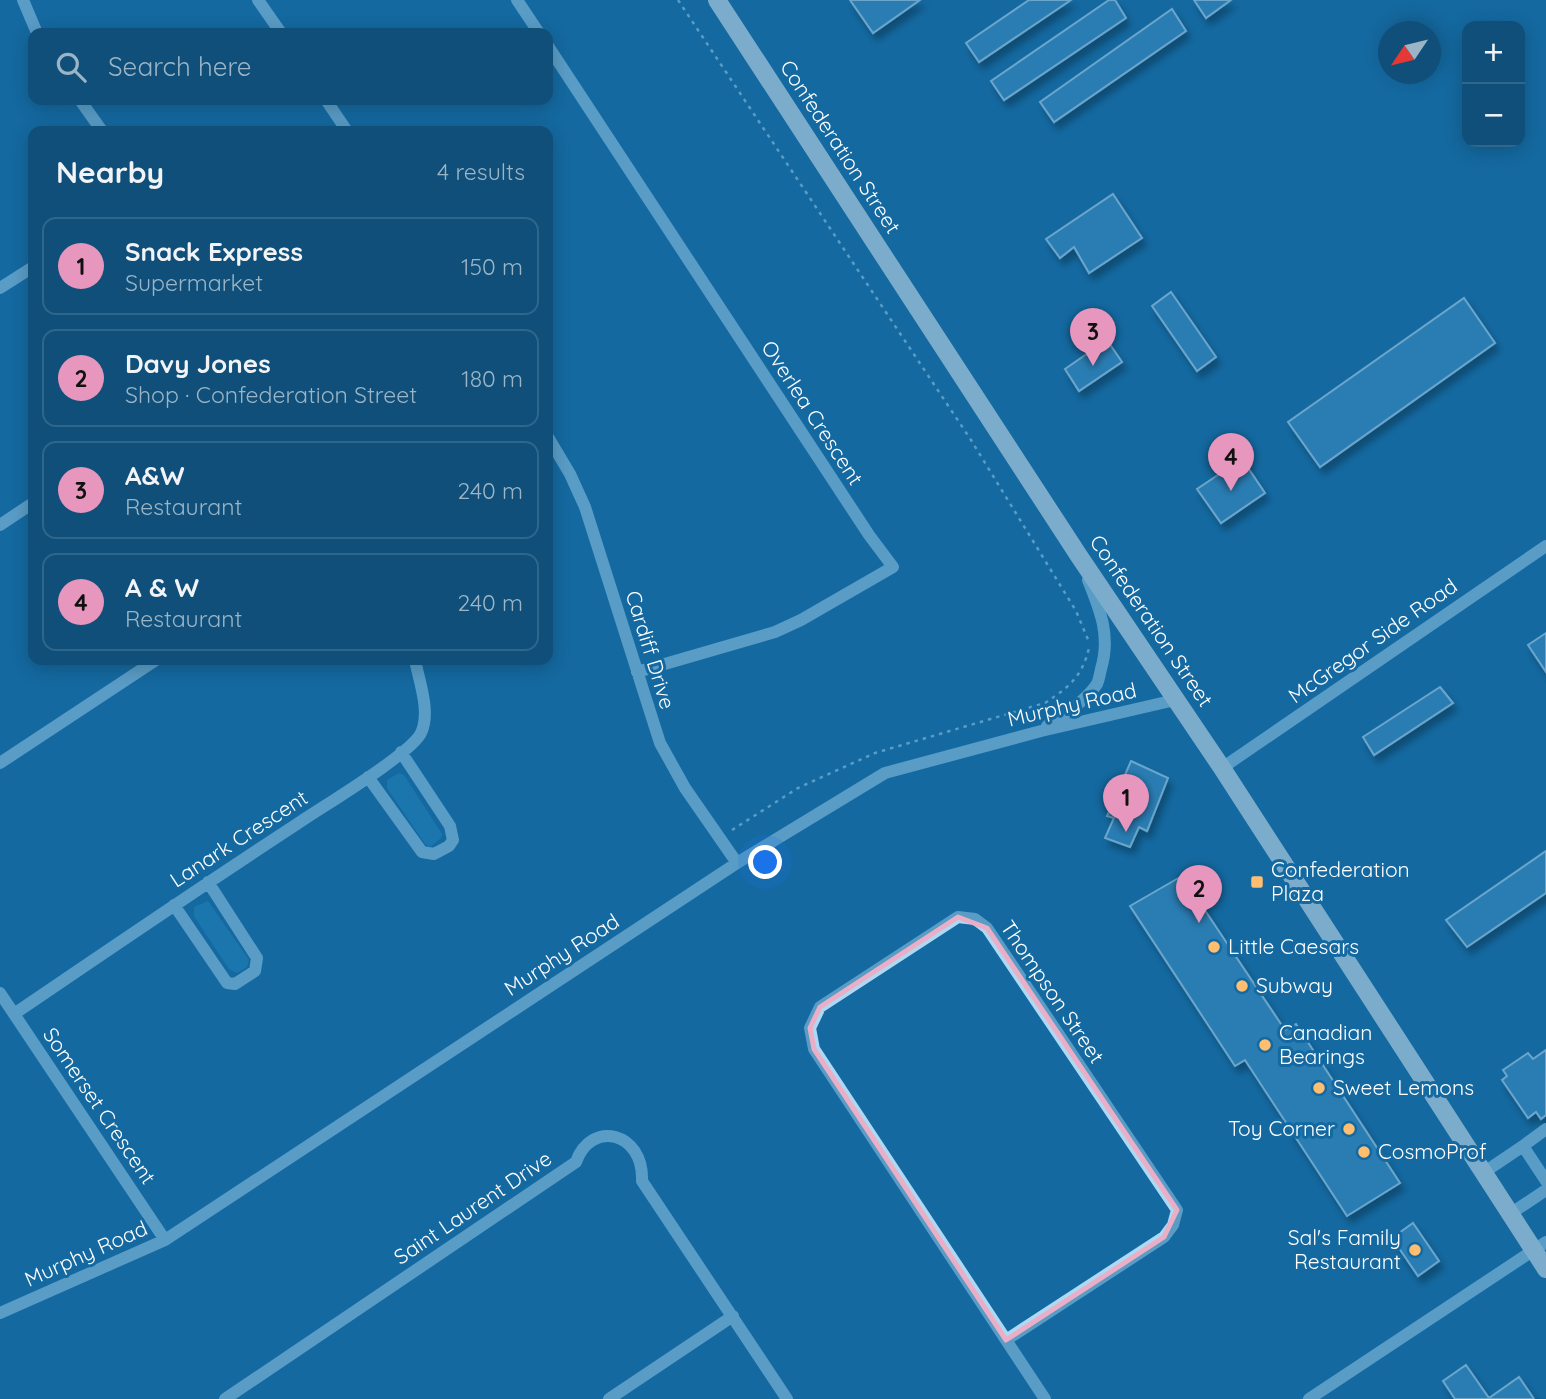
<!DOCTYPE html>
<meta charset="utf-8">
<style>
:root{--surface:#0f4f79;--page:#18567e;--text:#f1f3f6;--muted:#9bb5c6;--line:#2f668a;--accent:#e797bd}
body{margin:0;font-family:Quicksand,sans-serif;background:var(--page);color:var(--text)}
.controls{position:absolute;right:21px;top:21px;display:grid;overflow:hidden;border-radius:14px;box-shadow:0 4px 18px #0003}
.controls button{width:63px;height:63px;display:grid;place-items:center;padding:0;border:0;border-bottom:2px solid var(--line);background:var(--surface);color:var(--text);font:35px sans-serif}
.compass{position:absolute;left:1378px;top:21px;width:63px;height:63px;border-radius:50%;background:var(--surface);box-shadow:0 4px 18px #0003;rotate:235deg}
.you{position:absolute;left:766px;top:863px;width:24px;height:24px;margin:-18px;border:5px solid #fff;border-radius:50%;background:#1a73e8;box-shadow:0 0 0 10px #1a73e833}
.badge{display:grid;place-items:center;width:46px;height:46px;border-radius:50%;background:var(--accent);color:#111;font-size:23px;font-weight:700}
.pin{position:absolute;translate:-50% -58px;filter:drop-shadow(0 2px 4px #0008)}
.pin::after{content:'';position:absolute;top:37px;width:24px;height:21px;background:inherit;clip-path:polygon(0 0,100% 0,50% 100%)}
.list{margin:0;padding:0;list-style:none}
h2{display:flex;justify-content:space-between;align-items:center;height:91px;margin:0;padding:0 28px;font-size:30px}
h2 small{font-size:23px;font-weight:400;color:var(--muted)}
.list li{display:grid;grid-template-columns:46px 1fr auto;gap:21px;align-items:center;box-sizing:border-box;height:98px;margin:0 14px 14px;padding:0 14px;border:2px solid var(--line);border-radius:14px}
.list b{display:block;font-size:26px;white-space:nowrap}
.list p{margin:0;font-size:23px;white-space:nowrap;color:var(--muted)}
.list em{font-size:23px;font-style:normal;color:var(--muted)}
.icon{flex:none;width:38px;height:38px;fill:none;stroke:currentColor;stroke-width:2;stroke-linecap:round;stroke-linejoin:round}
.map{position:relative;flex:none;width:1546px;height:1399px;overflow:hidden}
.search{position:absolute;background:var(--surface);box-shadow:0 4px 18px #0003;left:28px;top:28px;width:525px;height:77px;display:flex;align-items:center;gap:18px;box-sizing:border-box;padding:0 24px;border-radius:14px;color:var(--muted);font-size:26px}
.panel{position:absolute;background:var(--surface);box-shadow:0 4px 18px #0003;left:28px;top:126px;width:525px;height:539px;border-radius:14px}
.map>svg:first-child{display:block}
.green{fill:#2785be}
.building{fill:#4596c9;stroke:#d6eefe;stroke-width:2;filter:url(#shadow)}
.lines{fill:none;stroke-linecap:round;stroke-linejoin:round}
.path{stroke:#add9f4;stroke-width:2.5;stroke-dasharray:3.5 5;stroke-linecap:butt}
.minor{stroke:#add9f4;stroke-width:12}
.major{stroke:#fafdff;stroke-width:18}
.marked{fill:none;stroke:#eaaec6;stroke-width:5;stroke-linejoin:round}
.poi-dot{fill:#ffbe70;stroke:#1469a1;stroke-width:2.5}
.labels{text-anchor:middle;stroke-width:6;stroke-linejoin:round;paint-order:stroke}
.street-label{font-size:21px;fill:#fff;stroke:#1469a1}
.poi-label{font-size:21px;fill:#fff;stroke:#1469a1;text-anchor:start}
</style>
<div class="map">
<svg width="1546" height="1399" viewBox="0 0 1546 1399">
<defs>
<filter id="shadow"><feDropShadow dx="4" dy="7" stdDeviation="3.5" flood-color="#0009"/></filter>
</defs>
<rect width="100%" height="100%" fill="#1469a1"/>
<path class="green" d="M399,773L404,775L442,834L441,838L430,847L425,844L387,788V780Z
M208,901L249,960L247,967L237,973L229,969L194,916V907Z"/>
<path class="building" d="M850,0H920L873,33Z
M1029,0H1071L979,62L966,43Z
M1109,0H1115L1126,18L1004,100L991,81Z
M1194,0H1231L1206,18Z
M1172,9L1186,31L1054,122L1040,102Z
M1113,194L1142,238L1089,273L1074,247L1060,258L1046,239Z
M1171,292L1216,357L1197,371L1152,306Z
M1464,298L1495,343L1320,467L1288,422Z
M1107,340L1122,362L1079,391L1065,369Z
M1242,459L1265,493L1221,523L1197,489Z
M1546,633V672L1528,645Z
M1440,687L1453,703L1374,755L1363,737Z
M1131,761L1168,778L1147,831L1139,827L1130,847L1105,838L1114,818L1107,816Z
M1546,851V893L1467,947L1446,920Z
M1182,876L1285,1030L1296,1024L1400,1183L1347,1216L1245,1060L1235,1066L1130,906Z
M1546,1050V1115L1541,1119L1536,1112L1528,1118L1502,1080L1507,1076L1503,1070L1528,1053L1533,1059Z
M1413,1223L1439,1261L1418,1276L1392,1238Z
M1466,1365L1489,1398L1519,1377L1534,1399H1455L1443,1381Z"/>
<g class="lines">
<path class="path" d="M678,0L971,440L1076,611L1089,642
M732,830L798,788L875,753L1045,703C1069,687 1082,677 1089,648"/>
<path class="minor" d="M23,0L37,33
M258,0L281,33
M517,0L539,33
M548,46L869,535L893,567L801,620L775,632L637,672
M80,100L102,131
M326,100L347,131
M0,288L33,267
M548,437L570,474L585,507L660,743L685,788L737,863
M0,525L33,503
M1047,726C1062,716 1087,700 1097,684C1099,680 1100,673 1101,669C1111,636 1100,610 1088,580
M0,763L156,660
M1222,768L1546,546
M368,777L422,852L434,854L449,846L453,840L450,826L401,752
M174,905L227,983L235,984L255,971L257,958L208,882
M0,993L165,1240
M14,1014C108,950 202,886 297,824C320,808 411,754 421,733C431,712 419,681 415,660
M1523,1146L1546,1129
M1483,1173L1523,1146L1546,1181
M1510,1214L1546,1190
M0,1313L165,1240L737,863L885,773L1041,731L1175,700
M1006,1340L1164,1237L1173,1225L1177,1210L987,928L975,919L958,917L820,1007L810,1028L814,1049L1045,1399
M225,1399L576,1162C591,1119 644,1132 642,1181L787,1399
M609,1399L733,1316
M1309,1399L1546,1242"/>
<path class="major" d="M717,0L1079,556L1222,768L1546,1269"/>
</g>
<path d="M0 0H1546V1399H0ZM958,917L987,928L1177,1210L1164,1237L1006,1340L814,1049L810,1028L820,1007Z" fill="#1469a1" fill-opacity=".55" fill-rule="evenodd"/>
<path class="marked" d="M958,917L987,928L1177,1210L1164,1237L1006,1340L814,1049L810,1028L820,1007Z"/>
<g class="poi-dot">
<rect x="1250" y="875" width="14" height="14" rx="3.5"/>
<circle cx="1214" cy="947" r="7"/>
<circle cx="1242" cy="986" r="7"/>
<circle cx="1265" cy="1045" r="7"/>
<circle cx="1319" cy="1088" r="7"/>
<circle cx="1349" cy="1129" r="7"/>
<circle cx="1364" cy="1152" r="7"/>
<circle cx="1415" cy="1250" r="7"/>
</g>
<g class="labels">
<g class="street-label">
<text transform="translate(840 147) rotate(57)" y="7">Confederation Street</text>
<text transform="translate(812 413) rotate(57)" y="7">Overlea Crescent</text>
<text transform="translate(1151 621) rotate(56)" y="7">Confederation Street</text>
<text transform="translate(1373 641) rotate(-35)" y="7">McGregor Side Road</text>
<text transform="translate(650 650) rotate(73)" y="7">Cardiff Drive</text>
<text transform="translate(1072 705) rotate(-13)" y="7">Murphy Road</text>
<text transform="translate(239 839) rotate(-33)" y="7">Lanark Crescent</text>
<text transform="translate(562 955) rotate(-33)" y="7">Murphy Road</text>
<text transform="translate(1052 992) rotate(56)" y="7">Thompson Street</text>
<text transform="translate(99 1106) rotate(56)" y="7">Somerset Crescent</text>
<text transform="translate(473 1208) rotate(-34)" y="7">Saint Laurent Drive</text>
<text transform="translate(86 1254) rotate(-24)" y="7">Murphy Road</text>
</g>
<g class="poi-label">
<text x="1271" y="877">Confederation<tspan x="1271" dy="24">Plaza</tspan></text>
<text x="1228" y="954">Little Caesars</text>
<text x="1256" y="993">Subway</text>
<text x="1279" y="1040">Canadian<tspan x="1279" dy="24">Bearings</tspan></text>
<text x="1333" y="1095">Sweet Lemons</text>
<text x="1335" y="1136" text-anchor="end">Toy Corner</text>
<text x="1378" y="1159">CosmoProf</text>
<text x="1401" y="1245" text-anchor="end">Sal's Family<tspan x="1401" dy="24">Restaurant</tspan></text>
</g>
</g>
</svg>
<div class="controls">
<button>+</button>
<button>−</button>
</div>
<svg class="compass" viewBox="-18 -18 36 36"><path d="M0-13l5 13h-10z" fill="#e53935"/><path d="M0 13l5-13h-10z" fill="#9bb5c6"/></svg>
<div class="you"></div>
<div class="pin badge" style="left:1126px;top:832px">1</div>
<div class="pin badge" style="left:1199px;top:923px">2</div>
<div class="pin badge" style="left:1093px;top:366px">3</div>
<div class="pin badge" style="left:1231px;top:491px">4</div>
<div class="search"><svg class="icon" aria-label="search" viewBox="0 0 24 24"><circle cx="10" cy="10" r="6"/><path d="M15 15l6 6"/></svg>Search here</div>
<section class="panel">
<h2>Nearby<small>4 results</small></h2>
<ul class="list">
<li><span class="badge">1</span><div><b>Snack Express</b><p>Supermarket</p></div><em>150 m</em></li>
<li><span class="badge">2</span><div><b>Davy Jones</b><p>Shop · Confederation Street</p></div><em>180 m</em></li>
<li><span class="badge">3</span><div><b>A&amp;W</b><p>Restaurant</p></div><em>240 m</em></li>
<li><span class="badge">4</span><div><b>A &amp; W</b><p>Restaurant</p></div><em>240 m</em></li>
</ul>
</section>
</div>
